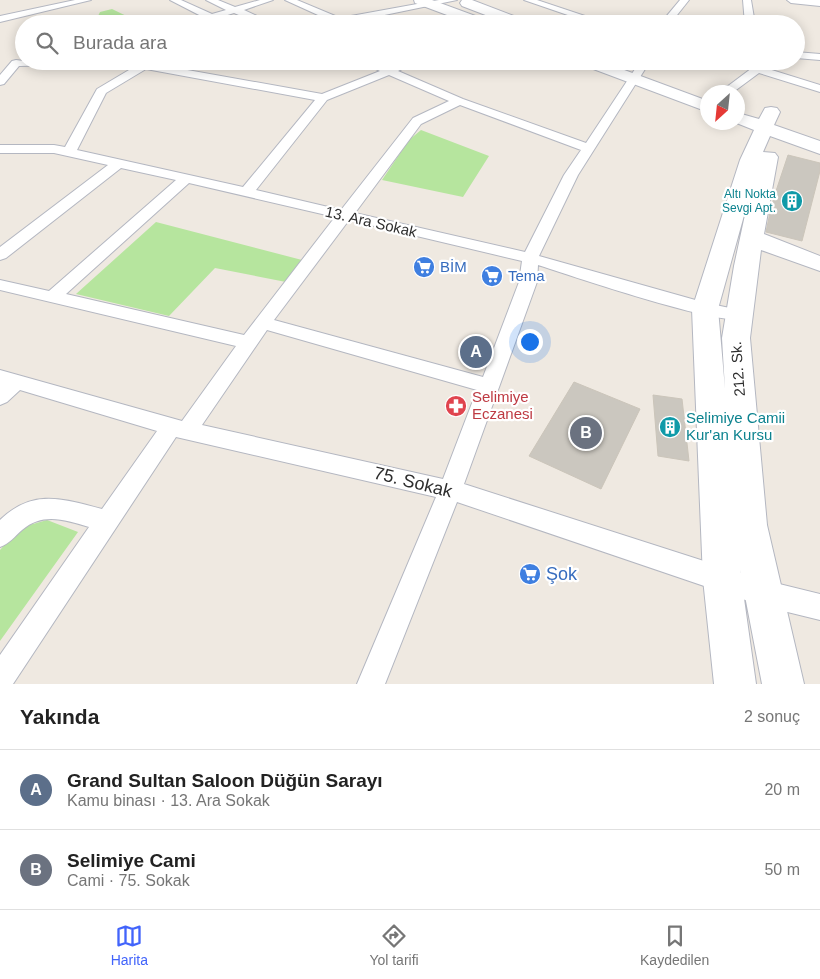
<!DOCTYPE html>
<html lang="tr">
<meta charset="utf-8">
<style>
:root{--surface:#fff;--page:#f6f6f6;--text:#222;--muted:#767676;--line:#e0e0e0;--accent:#4264fb}
body{margin:0;font-family:Arial,sans-serif;background:var(--page);color:var(--text)}
.compass{position:absolute;left:700px;top:85px;width:45px;height:45px;border-radius:50%;background:var(--surface);box-shadow:0 2px 12px #0003;rotate:207deg}
.you{position:absolute;left:529px;top:341px;width:18px;height:18px;margin:-12px;border:4px solid #fff;border-radius:50%;background:#1a73e8;box-shadow:0 0 0 8px #1a73e833}
.badge{display:grid;place-items:center;width:32px;height:32px;border-radius:50%;background:var(--accent);color:#fff;font-size:16px;font-weight:700}
.pin{position:absolute;translate:-50% -50%;border:2px solid #fff;box-shadow:0 1px 5px #0006}
.list{margin:0;padding:0;list-style:none}
h2{display:flex;justify-content:space-between;align-items:center;height:65px;margin:0;padding:0 20px;font-size:21px}
h2 small{font-size:16px;font-weight:400;color:var(--muted)}
.list li{display:grid;grid-template-columns:32px 1fr auto;gap:15px;align-items:center;box-sizing:border-box;height:80px;padding:0 20px;border-top:1px solid var(--line)}
.list b{display:block;font-size:19px;white-space:nowrap}
.list p{margin:0;font-size:16px;white-space:nowrap;color:var(--muted)}
.list em{font-size:16px;font-style:normal;color:var(--muted)}
.icon{flex:none;width:28px;height:28px;fill:none;stroke:currentColor;stroke-width:2;stroke-linecap:round;stroke-linejoin:round}
.map{position:relative;flex:none;width:820px;height:684px;overflow:hidden}
.search{position:absolute;background:var(--surface);box-shadow:0 2px 12px #0003;left:15px;right:15px;top:15px;height:55px;display:flex;align-items:center;gap:12px;box-sizing:border-box;padding:0 18px;border-radius:28px;color:var(--muted);font-size:19px}
.sheet{height:225px;background:var(--surface)}
nav{display:flex;justify-content:space-around;align-items:center;box-sizing:border-box;height:70px;border-top:1px solid var(--line);background:var(--surface);font-size:14px;color:var(--muted)}
nav a{display:grid;justify-items:center;gap:2px}
nav .on{color:var(--accent)}
.map>svg:first-child{display:block}
.green{fill:#b6e59e}
.building{fill:#cbc7bf;stroke:#cbc5ba}
.lines{fill:none;stroke-linecap:round;stroke-linejoin:round}
.street-casing{stroke:#b4b7c1;stroke-width:2}
.secondary-casing{stroke:#b4b7c1;stroke-width:2}
.street{fill:#fff;fill-rule:evenodd}
.secondary{fill:#fff;fill-rule:evenodd}
.labels{text-anchor:middle;stroke-width:4.5;stroke-linejoin:round;paint-order:stroke}
.far-culture-label{font-size:12px;fill:#0d838f;stroke:#fff;text-anchor:end}
.street-label{font-size:15px;fill:#2e2e2e;stroke:#fff}
.shop-label{font-size:15px;fill:#366cbe;stroke:#fff;text-anchor:start}
.health-label{font-size:15px;fill:#be3a42;stroke:#fff;text-anchor:start}
.culture-label{font-size:15px;fill:#0d838f;stroke:#fff;text-anchor:start}
.near-street-label{font-size:18px;fill:#2e2e2e;stroke:#fff}
.near-shop-label{font-size:18px;fill:#366cbe;stroke:#fff;text-anchor:start}
</style>
<div class="map">
<svg width="820" height="684" viewBox="0 0 820 684">
<rect width="100%" height="100%" fill="#efe9e1"/>
<path class="green" d="M112,9L143,24H94L100,12Z
M421,130L489,156L463,197L382,180L409,140Z
M156,222L302,260L286,282L215,268L169,316L76,294Z
M47,520L78,532L0,641V550L19,528Z"/>
<path class="building" d="M788,155L820,163V171L802,241L766,232L772,203Z
M574,382L640,409L601,489L529,456Z
M653,395L682,399L689,461L658,456Z"/>
<g class="lines">
<g class="street-casing">
<path id="street" d="M75,0H91L0,22V16Z
M170,0H181L212,14L226,10L206,0H218L235,7L260,0H273L244,10L274,24H260L234,13L199,24H183L203,17Z
M285,0H297L340,18L439,0H457L341,24H320L329,20Z
M524,0H537L609,24H594Z
M680,0H689L670,24H660Z
M743,0H751L755,24H745Z
M787,0H820V6L791,3Z
M796,52L820,54V60L796,58Z
M16,60L24,61H106L101,64L19,66L4,84L0,85V75L12,61Z
M113,61H137L322,94L380,71L360,61H375L389,67L402,61H417L398,71L463,99L586,143L637,66L634,61H644L647,66L578,175L539,256L706,303L744,311L747,315L744,319C719,326 572,276 538,265L537,282L464,484L763,580L820,594V620L763,606L457,502L385,684H357L436,497L176,437L13,684H0V655L89,527C65,520 43,512 22,530C14,537 10,543 0,547V520C33,488 63,499 102,509L157,431L20,390L7,402L0,405V370L182,421L236,346L0,290V280L49,291L176,180L121,168L6,258L0,260V247L108,165L54,153H0V145H54L65,147L97,89L134,67ZM146,69L315,100L243,187L77,150L106,93ZM389,75L449,101L413,118L341,210L256,190L327,100ZM460,105L581,150L564,175L525,252L355,213L421,124ZM189,183L335,217L244,335L66,294ZM349,220L522,261L519,282L483,377L274,320ZM267,330L477,390L443,479L202,425Z
M752,61H762V67L820,85V92L759,73L736,90L712,92L713,90L728,86L752,68Z"/>
</g>
<g class="secondary-casing">
<path id="secondary" d="M414,0H432L489,21L491,24H471L415,3Z
M462,0H472L527,21L529,24H509L462,6L460,3Z
M577,61H600L708,101V112L580,64Z
M771,107L777,108L780,112L774,125L820,141V154L770,136L763,152L775,153L778,157L764,234L820,256V271L761,250L750,338L767,525L804,684H762L740,570L756,684H714L703,579L692,309L740,160L754,130L734,122H738V113L759,119L765,108ZM748,201L734,266L722,338L725,389L718,309Z"/>
</g>
<use href="#street" class="street"/>
<use href="#secondary" class="secondary"/>
</g>
<defs>
<g id="building-disc" transform="scale(1.125)"><circle r="9.5" fill="#0f9aa8" stroke="#fff"/><path d="M-4-6H4V6H1V3H-1V6H-4ZM-2.5-4.3h1.7v1.8h-1.7ZM.8-4.3h1.7v1.8H.8ZM-2.5-1h1.7V.8h-1.7ZM.8-1h1.7V.8H.8Z" fill="#fff"/></g>
<g id="supermarket-disc" transform="scale(1.125)"><circle r="9.5" fill="#3f7fe0" stroke="#fff"/><path d="M-6-5.5h2.5l.6 2H6L4.5 2H-2.5L-4.4-4H-6ZM-1.5 3.2a1.3 1.3 0 1 0 .1 0ZM3 3.2a1.3 1.3 0 1 0 .1 0Z" fill="#fff"/></g>
<g id="pharmacy-disc" transform="scale(1.125)"><circle r="9.5" fill="#e0444e" stroke="#fff"/><path d="M-2-6h4v4h4v4h-4v4h-4v-4h-4v-4h4Z" fill="#fff"/></g>
</defs>
<g fill-rule="evenodd">
<use href="#building-disc" x="792" y="201"/>
<use href="#supermarket-disc" x="424" y="267"/>
<use href="#supermarket-disc" x="492" y="276"/>
<use href="#pharmacy-disc" x="456" y="406"/>
<use href="#building-disc" x="670" y="427"/>
<use href="#supermarket-disc" x="530" y="574"/>
</g>
<g class="labels">
<g class="far-culture-label">
<text x="776" y="198">Altı Nokta<tspan x="776" dy="14">Sevgi Apt.</tspan></text>
</g>
<g class="street-label">
<text transform="translate(371 222) rotate(13)" y="5">13. Ara Sokak</text>
<text transform="translate(738 369) rotate(-94)" y="5">212. Sk.</text>
</g>
<g class="shop-label">
<text x="440" y="272">BİM</text>
<text x="508" y="281">Tema</text>
</g>
<g class="health-label">
<text x="472" y="402">Selimiye<tspan x="472" dy="17">Eczanesi</tspan></text>
</g>
<g class="culture-label">
<text x="686" y="423">Selimiye Camii<tspan x="686" dy="17">Kur'an Kursu</tspan></text>
</g>
<g class="near-street-label">
<text transform="translate(413 482) rotate(14)" y="6">75. Sokak</text>
</g>
<g class="near-shop-label">
<text x="546" y="580">Şok</text>
</g>
</g>
</svg>
<svg class="compass" viewBox="-18 -18 36 36"><path d="M0-13l5 13h-10z" fill="#e53935"/><path d="M0 13l5-13h-10z" fill="#767676"/></svg>
<div class="you"></div>
<div class="pin badge" style="left:476px;top:352px;background:#5c6f8a">A</div>
<div class="pin badge" style="left:586px;top:433px;background:#6b7280">B</div>
<div class="search"><svg class="icon" aria-label="search" viewBox="0 0 24 24"><circle cx="10" cy="10" r="6"/><path d="M15 15l6 6"/></svg>Burada ara</div>
</div>
<section class="sheet">
<h2>Yakında<small>2 sonuç</small></h2>
<ul class="list">
<li><span class="badge" style="background:#5c6f8a">A</span><div><b>Grand Sultan Saloon Düğün Sarayı</b><p>Kamu binası · 13. Ara Sokak</p></div><em>20 m</em></li>
<li><span class="badge" style="background:#6b7280">B</span><div><b>Selimiye Cami</b><p>Cami · 75. Sokak</p></div><em>50 m</em></li>
</ul>
</section>
<nav>
<a class="on"><svg class="icon" aria-label="map" viewBox="0 0 24 24"><path d="M3 6l6-2 6 2 6-2v14l-6 2-6-2-6 2zM9 4v14M15 6v14"/></svg>Harita</a>
<a><svg class="icon" aria-label="directions" viewBox="0 0 24 24"><path d="M12 3l9 9-9 9-9-9zM9 14v-3h6M13 9l2 2-2 2"/></svg>Yol tarifi</a>
<a><svg class="icon" aria-label="saved" viewBox="0 0 24 24"><path d="M7 4h10v16l-5-4-5 4z"/></svg>Kaydedilen</a>
</nav>
